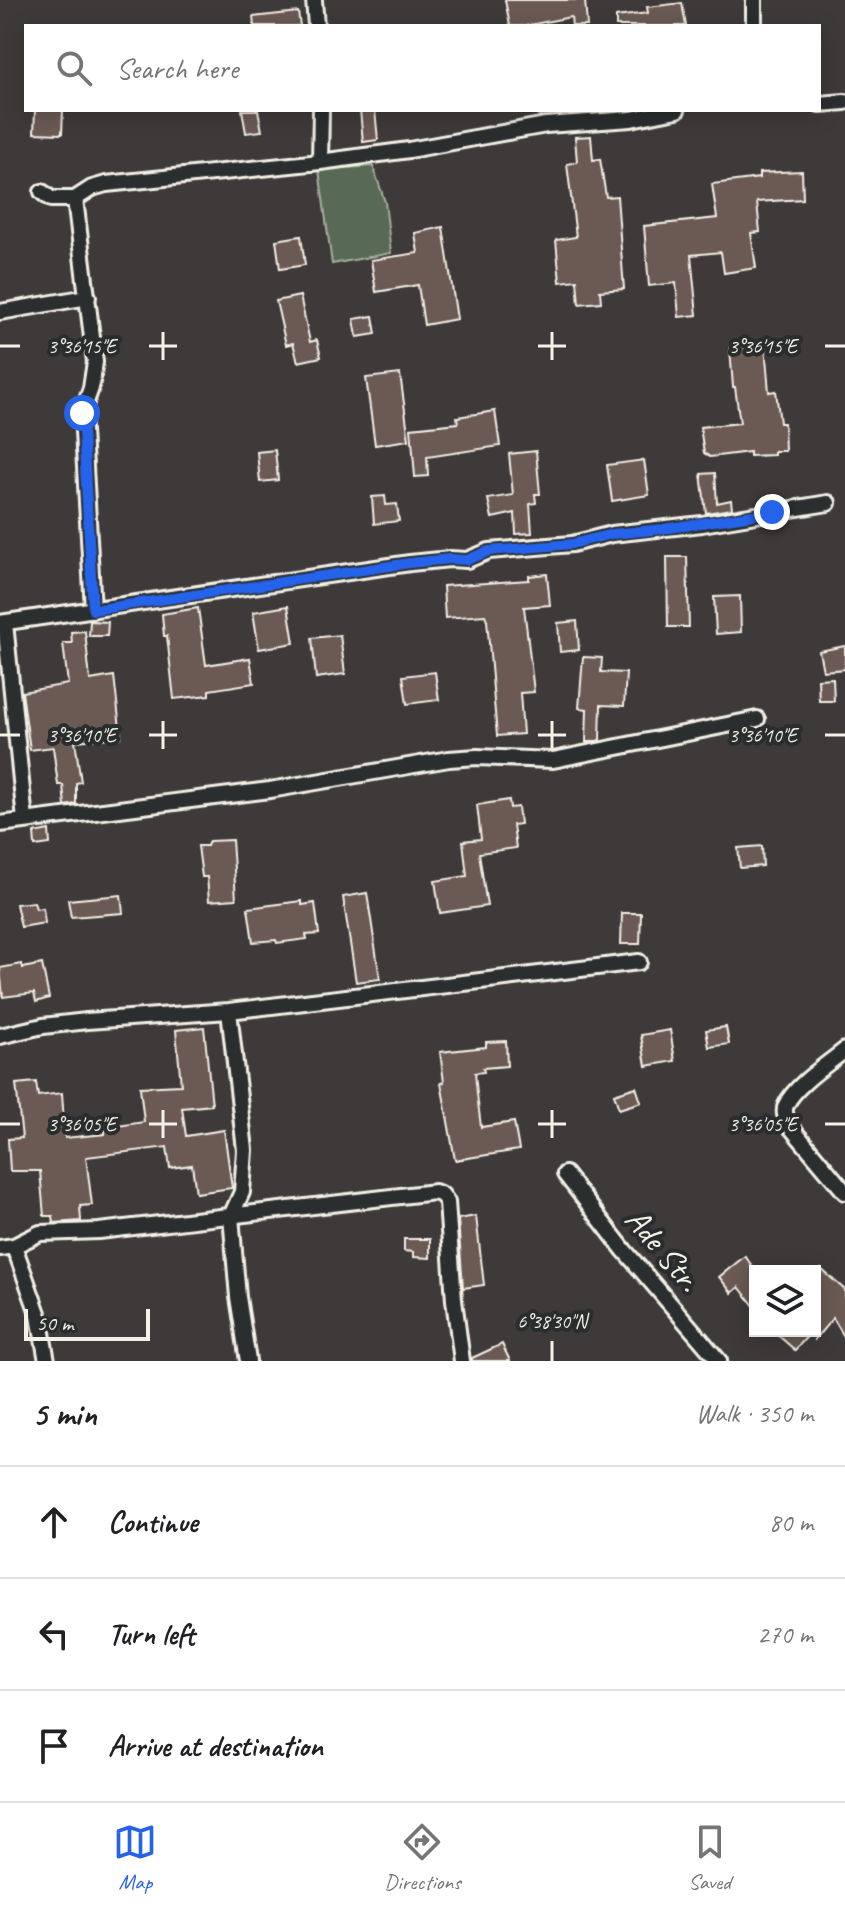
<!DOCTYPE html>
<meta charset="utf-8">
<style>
:root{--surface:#fff;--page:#f6f6f6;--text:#202124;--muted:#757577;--line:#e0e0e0;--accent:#2563eb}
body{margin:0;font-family:Caveat,sans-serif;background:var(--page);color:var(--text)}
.controls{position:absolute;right:24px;bottom:24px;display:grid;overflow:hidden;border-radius:0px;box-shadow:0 4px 20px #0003}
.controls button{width:72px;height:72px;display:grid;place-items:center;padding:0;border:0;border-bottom:2px solid var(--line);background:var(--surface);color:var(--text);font:40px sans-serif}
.scale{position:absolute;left:24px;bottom:20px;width:126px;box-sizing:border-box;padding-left:8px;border:4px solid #f4f1e8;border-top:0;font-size:22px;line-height:28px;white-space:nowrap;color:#f4f1e8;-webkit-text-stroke:6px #2a2d2e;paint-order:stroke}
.stop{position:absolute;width:24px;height:24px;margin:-18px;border:6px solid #2563eb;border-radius:50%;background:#fff}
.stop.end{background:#2563eb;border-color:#fff;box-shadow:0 2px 8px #0008}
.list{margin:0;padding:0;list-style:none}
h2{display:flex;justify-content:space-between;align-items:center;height:104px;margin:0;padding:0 32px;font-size:34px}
h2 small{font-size:26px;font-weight:400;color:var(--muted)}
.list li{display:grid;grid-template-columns:52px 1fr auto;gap:24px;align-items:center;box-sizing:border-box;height:112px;padding:0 32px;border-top:2px solid var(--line)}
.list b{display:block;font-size:30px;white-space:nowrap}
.list em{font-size:26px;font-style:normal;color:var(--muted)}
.icon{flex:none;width:44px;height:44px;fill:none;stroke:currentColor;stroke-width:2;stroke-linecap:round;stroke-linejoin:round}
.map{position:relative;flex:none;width:845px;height:1361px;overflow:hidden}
.search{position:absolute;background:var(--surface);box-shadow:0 4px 20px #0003;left:24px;right:24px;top:24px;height:88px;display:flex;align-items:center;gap:20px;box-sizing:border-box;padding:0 28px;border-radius:0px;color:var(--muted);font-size:30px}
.sheet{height:440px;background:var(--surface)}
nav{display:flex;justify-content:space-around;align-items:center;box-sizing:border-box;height:112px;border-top:2px solid var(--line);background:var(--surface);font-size:22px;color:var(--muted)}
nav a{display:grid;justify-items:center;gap:4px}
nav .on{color:var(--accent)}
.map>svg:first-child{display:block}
.green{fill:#596b55;stroke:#a6ae9e;stroke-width:2}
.building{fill:#6b5a53;stroke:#f4f1e8;stroke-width:2}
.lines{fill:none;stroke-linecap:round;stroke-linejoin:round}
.minor-casing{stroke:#f4f1e8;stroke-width:20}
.minor{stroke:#2a2d2e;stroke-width:14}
.route{stroke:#2563eb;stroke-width:10}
.ticks{fill:none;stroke:#f4f1e8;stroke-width:3}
.labels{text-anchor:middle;stroke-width:8;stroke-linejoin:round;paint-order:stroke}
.street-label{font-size:34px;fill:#f4f1e8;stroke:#2a2d2e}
.ticks-label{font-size:20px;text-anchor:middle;fill:#f4f1e8;stroke:#2a2d2e;stroke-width:8;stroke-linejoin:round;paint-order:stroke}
</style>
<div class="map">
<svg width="845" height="1361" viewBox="0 0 845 1361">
<rect width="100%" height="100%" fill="#3e3a39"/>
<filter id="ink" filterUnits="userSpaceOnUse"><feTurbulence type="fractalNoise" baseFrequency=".0125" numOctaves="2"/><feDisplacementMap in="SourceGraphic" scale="16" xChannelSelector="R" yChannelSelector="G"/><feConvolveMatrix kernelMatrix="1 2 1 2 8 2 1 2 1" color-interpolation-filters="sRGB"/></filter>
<g filter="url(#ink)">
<path class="green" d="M373,166L385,202L391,253L332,264L319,170Z"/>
<path class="building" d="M505,0H585L587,26H572L571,17L524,26H510Z
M682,3L686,26H616V17L648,13L647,7Z
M298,12L300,26H254L253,17Z
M35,110H63L62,134L34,133Z
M242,110H258L262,131L246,133Z
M360,110H375L378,140L363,142Z
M591,136L593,160L600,159L606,197L617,196L624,289L600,291L601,302L579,304L577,280L560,282L556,240L576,237L567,164L577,162L575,137Z
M802,171L803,199L757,202L760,232L751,233L756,268L724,273L721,252L691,255L697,315L679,317L676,283L649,286L644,226L717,218L712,184L759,178V173Z
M443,227L457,319L424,325L418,285L376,292L371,260L418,253L415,233Z
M301,236L305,265L280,269L276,240Z
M300,296L310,342L317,340L321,357L298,362L293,343L286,345L276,301Z
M373,316L376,334L357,337L354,319Z
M765,345L769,392L776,391L780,423H784L785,451H774V455L750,456V452L710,457L704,453L700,427L740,423L735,387H733L730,348Z
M400,374L409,440L375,445L366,378Z
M495,411L500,446L427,457L428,476L415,477L411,428L458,423L457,417Z
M275,450L278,480L260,482L257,452Z
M536,451L540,494H535L536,503L530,504L532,533L516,534L515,513L492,518L488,499L513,495L509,454Z
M644,460L649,495L612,501L607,465Z
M715,473L717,503L731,500L732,509L706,513L701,474Z
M385,496L386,505L397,504L399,521L374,524L372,497Z
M667,557H687L689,627H668Z
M547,574L550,605L524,607L534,692L520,693L523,734L497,736L487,620L485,615L445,618L443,586L529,580V576Z
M740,596L741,632L716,634L714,597Z
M288,606L294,643L259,649L253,612Z
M198,608L206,665L250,658L254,683L209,690V695L174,699L167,636H164L162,614Z
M90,621L108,622L107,636H89Z
M577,621L579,650L560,652L558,623Z
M85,631L90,680L114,676L121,737L75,741L81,782L76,783V804L65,806L63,785H58L53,747L30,750L22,692L68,684L63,643H72L71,632Z
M340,635L345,674L316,678L312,638Z
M845,646V669L823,671L819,651Z
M583,657L602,658L601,672L626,673L624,706L601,705L600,740L592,742H586L587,709L579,708Z
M435,672L439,700L407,704L403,676Z
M833,678L834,701H819L818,679Z
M509,800L510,808L518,807L520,824L513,825L516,848L479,853L487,906L440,913L435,881L467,876L463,841L481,839L477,805Z
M49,830L50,844L35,846L34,833Z
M232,840L236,899L209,901L207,877H202L198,846H207L209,841Z
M762,846L763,866L740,868L738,848Z
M367,893L380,979L356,982L343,897Z
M121,895L123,913L71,917L68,900Z
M302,901V905L315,903L319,934L306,935L307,939L277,943L276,940L253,942L248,908Z
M34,902L36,909L43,908L45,923L21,927L16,904Z
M622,913H641L640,944H621Z
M22,964L23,968L42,964L49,998L36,1002L34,993L3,997L0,968Z
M204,1027L212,1105L182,1108L186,1136L224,1130L232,1188L196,1193L192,1165L170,1168L167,1147L86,1157L92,1205L80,1206L81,1221L54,1223L53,1216H44L40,1171H10L8,1139L22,1138L16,1084L36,1082L38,1096L62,1093L65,1138L105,1134V1128L144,1122L140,1087L181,1085L176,1030Z
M726,1027L729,1044L709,1047L706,1030Z
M670,1030L675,1061L646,1066L641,1035Z
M506,1041L507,1066L483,1068L484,1072L475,1073L477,1094L481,1127L514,1122L519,1150L455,1160L441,1083L444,1082L440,1052L486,1047V1042Z
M636,1087L641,1102L619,1109L614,1094Z
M476,1216L484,1285L463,1288L458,1219Z
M404,1239H430V1258L413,1257V1252L404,1251Z
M745,1256L755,1270V1307L739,1287L732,1293L719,1277Z
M821,1269L845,1290V1338L833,1318L815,1339V1276Z
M773,1331H812L795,1350Z
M502,1344L510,1361H472V1358Z"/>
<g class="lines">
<g class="minor-casing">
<path id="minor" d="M314,0L316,26
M754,0V26
M819,104L845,102
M320,162L321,110
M42,192L51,199H75L92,188L106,184L320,162L409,150L546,125L631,119L677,110
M75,199L95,362L91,388L82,413L93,610
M0,312L88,297
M0,623L410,563L450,559L467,560L489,551L572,544L612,534L702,524L828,503
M5,623L25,820
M0,824L270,790L449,759L477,757L553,760L757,719
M229,1011L245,1150L242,1192L231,1216L238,1297L248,1361
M0,1036L43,1026L87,1021L229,1011L639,962
M845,1050C829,1063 794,1086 786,1105C783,1112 786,1118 788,1124L845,1192
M565,1174L624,1250L719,1361
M14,1246L39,1316L47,1361
M0,1248L14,1246L40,1233L99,1231L435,1192L442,1195L447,1202L454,1300L462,1361"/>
</g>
<use href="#minor" class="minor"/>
</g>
</g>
<g class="lines" filter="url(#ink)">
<path class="route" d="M82,413L93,610L410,563L450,559L467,560L489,551L572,544L612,534L663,529L772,512"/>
</g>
<path class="ticks" d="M163,332V360M552,332V360M0,346H20M149,346H177M538,346H566M825,346H845M163,721V749M552,721V749M0,735H20M149,735H177M538,735H566M825,735H845M163,1110V1138M552,1110V1138M0,1124H20M149,1124H177M538,1124H566M825,1124H845M552,1341V1361"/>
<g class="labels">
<g class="street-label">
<text transform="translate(664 1249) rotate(50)" y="12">Ade Str.</text>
</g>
</g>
<g class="ticks-label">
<text x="763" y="353">3°36'15"E</text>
<text x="82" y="353">3°36'15"E</text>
<text x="763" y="742">3°36'10"E</text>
<text x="82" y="742">3°36'10"E</text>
<text x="763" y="1131">3°36'05"E</text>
<text x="82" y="1131">3°36'05"E</text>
<text x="552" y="1328">6°38'30"N</text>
</g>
</svg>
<div class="controls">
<button><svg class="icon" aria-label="layers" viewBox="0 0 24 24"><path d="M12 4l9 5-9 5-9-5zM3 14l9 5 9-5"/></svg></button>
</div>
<div class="scale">50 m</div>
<div class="stop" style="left:82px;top:413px"></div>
<div class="stop end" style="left:772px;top:512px"></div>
<div class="search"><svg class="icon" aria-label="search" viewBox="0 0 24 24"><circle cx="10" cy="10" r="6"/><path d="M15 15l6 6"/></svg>Search here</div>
</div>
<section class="sheet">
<h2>5 min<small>Walk · 350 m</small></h2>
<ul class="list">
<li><svg class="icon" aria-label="ahead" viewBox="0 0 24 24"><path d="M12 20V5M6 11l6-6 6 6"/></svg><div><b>Continue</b></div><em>80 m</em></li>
<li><svg class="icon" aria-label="left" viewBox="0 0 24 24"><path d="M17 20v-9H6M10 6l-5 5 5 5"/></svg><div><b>Turn left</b></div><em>270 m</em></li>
<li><svg class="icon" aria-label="arrive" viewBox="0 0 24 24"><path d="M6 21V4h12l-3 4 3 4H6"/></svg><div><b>Arrive at destination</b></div></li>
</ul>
</section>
<nav>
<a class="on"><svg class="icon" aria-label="map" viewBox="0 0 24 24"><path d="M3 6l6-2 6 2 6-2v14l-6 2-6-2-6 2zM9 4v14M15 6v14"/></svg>Map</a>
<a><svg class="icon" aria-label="directions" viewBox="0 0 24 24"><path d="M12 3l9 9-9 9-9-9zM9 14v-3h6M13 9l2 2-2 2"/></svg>Directions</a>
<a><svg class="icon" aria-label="saved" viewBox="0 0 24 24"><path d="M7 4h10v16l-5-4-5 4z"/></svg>Saved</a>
</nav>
